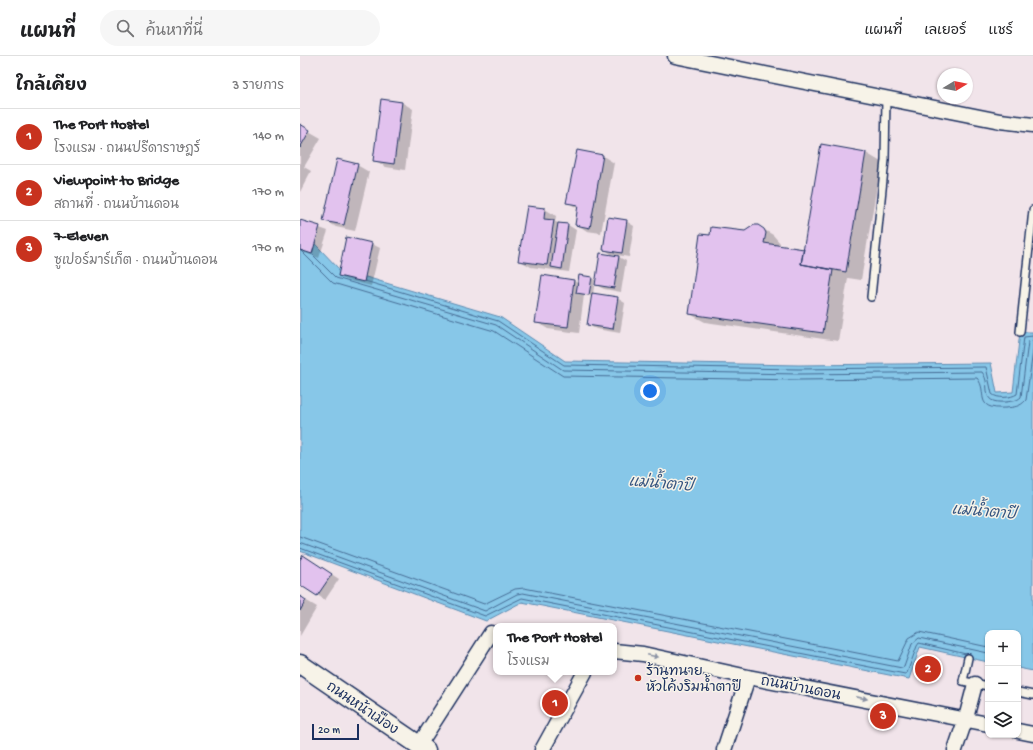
<!DOCTYPE html>
<html lang="th">
<meta charset="utf-8">
<style>
:root{--surface:#fff;--page:#f6f6f6;--text:#202124;--muted:#757577;--line:#e0e0e0;--accent:#c8321e}
body{margin:0;font-family:"Gochi Hand","Playpen Sans Thai",sans-serif;background:var(--page);color:var(--text)}
.controls{position:absolute;right:12px;bottom:12px;display:grid;overflow:hidden;border-radius:8px;box-shadow:0 1px 3px #0004}
.controls button{width:36px;height:36px;display:grid;place-items:center;padding:0;border:0;border-bottom:1px solid var(--line);background:var(--surface);color:var(--text);font:20px sans-serif}
.compass{position:absolute;left:637px;top:12px;width:36px;height:36px;border-radius:50%;background:var(--surface);box-shadow:0 1px 3px #0004;rotate:80deg}
.scale{position:absolute;left:12px;bottom:10px;width:47px;box-sizing:border-box;padding-left:4px;border:2px solid #1b2f5e;border-top:0;font-size:11px;line-height:14px;white-space:nowrap;color:#1b2f5e;-webkit-text-stroke:3px #f7f3e8;paint-order:stroke}
.you{position:absolute;left:350px;top:335px;width:14px;height:14px;margin:-10px;border:3px solid #fff;border-radius:50%;background:#1a73e8;box-shadow:0 0 0 6px #1a73e833}
.badge{display:grid;place-items:center;width:26px;height:26px;border-radius:50%;background:var(--accent);color:#fff;font-size:13px;font-weight:700}
.pin{position:absolute;translate:-50% -50%;border:2px solid #fff;box-shadow:0 1px 4px #0006}
.popup{position:absolute;left:193px;top:567px;width:124px;height:52px;box-sizing:border-box;display:grid;place-content:center;border-radius:8px;background:var(--surface);filter:drop-shadow(0 1px 3px #0005);font-size:13px;white-space:nowrap;color:var(--muted)}
.popup b{font-size:15px;color:var(--text)}
.popup::after{content:'';position:absolute;left:50%;top:100%;margin-left:-8px;border:8px solid transparent;border-top-color:var(--surface)}
.list{margin:0;padding:0;list-style:none}
h2{display:flex;justify-content:space-between;align-items:center;height:52px;margin:0;padding:0 16px;font-size:17px}
h2 small{font-size:13px;font-weight:400;color:var(--muted)}
.list li{display:grid;grid-template-columns:26px 1fr auto;gap:12px;align-items:center;box-sizing:border-box;height:56px;padding:0 16px;border-top:1px solid var(--line)}
.list b{display:block;font-size:15px;white-space:nowrap}
.list p{margin:0;font-size:13px;white-space:nowrap;color:var(--muted)}
.list em{font-size:13px;font-style:normal;color:var(--muted)}
.icon{flex:none;width:22px;height:22px;fill:none;stroke:currentColor;stroke-width:2;stroke-linecap:round;stroke-linejoin:round}
.map{position:relative;flex:none;width:733px;height:694px;overflow:hidden}
header{display:flex;align-items:center;gap:24px;box-sizing:border-box;height:56px;padding:0 20px;background:var(--surface);border-bottom:1px solid var(--line)}
header strong{font-size:19px}
nav{display:flex;gap:22px;margin-inline-start:auto;font-size:14px}
.search{width:280px;height:36px;background:var(--page);display:flex;align-items:center;gap:10px;box-sizing:border-box;padding:0 14px;border-radius:22px;color:var(--muted);font-size:15px}
main{display:flex}
aside{flex:1;background:var(--surface)}
.map>svg:first-child{display:block}
.water{fill:#87c7e8;stroke:#5c8ab1}
.shadow{fill:#0003}
.lines{fill:none;stroke-linecap:round;stroke-linejoin:round}
.shore{stroke:#466c95;stroke-width:1}
.building{fill:#e2c2ee;stroke:#1b2f5e}
.service-casing{stroke:#1b2f5e;stroke-width:10}
.minor-casing{stroke:#1b2f5e;stroke-width:17}
.tertiary-casing{stroke:#1b2f5e;stroke-width:21}
.service{stroke:#f7f3e8;stroke-width:7}
.minor{stroke:#f7f3e8;stroke-width:14}
.tertiary{stroke:#f7f3e8;stroke-width:18}
.oneway{fill:#8991a3}
.poi-dot{fill:#c8321e;stroke:#f7f3e8;stroke-width:1.5}
.labels{text-anchor:middle;stroke-width:3;stroke-linejoin:round;paint-order:stroke}
.poi-label{font-size:14px;fill:#1b2f5e;stroke:#f7f3e8;text-anchor:start}
.street-label{font-size:14px;fill:#1b2f5e;stroke:#f7f3e8}
.water-label{font-size:15px;font-style:italic;fill:#365580;stroke:#f7f3e8}
</style>
<header>
<strong>แผนที่</strong>
<div class="search"><svg class="icon" aria-label="search" viewBox="0 0 24 24"><circle cx="10" cy="10" r="6"/><path d="M15 15l6 6"/></svg>ค้นหาที่นี่</div>
<nav><a>แผนที่</a><a>เลเยอร์</a><a>แชร์</a></nav>
</header>
<main>
<aside>
<h2>ใกล้เคียง<small>3 รายการ</small></h2>
<ul class="list">
<li><span class="badge">1</span><div><b>The Port Hostel</b><p>โรงแรม · ถนนปรีดาราษฎร์</p></div><em>140 m</em></li>
<li><span class="badge">2</span><div><b>Viewpoint to Bridge</b><p>สถานที่ · ถนนบ้านดอน</p></div><em>170 m</em></li>
<li><span class="badge">3</span><div><b>7-Eleven</b><p>ซูเปอร์มาร์เก็ต · ถนนบ้านดอน</p></div><em>170 m</em></li>
</ul>
</aside>
<div class="map">
<svg width="733" height="694" viewBox="0 0 733 694">
<rect width="100%" height="100%" fill="#f1e4ea"/>
<filter id="ink" filterUnits="userSpaceOnUse"><feTurbulence type="fractalNoise" baseFrequency=".025" numOctaves="2"/><feDisplacementMap in="SourceGraphic" scale="8" xChannelSelector="R" yChannelSelector="G"/><feConvolveMatrix kernelMatrix="1 2 1 2 8 2 1 2 1" color-interpolation-filters="sRGB"/></filter>
<g filter="url(#ink)">
<path class="water" d="M0,172L39,213L200,261L265,305L499,309L691,307L697,337L713,336L720,276H733V615L718,612V577H688V606L620,591L609,623L222,546L186,565L0,495Z"/>
<path class="shadow" d="M101,46L113,53L105,114L86,111L74,104Z
M0,70L21,82L4,111L11,115L0,136Z
M277,95L303,100L314,107L301,177L287,175L276,168L279,153L267,146Z
M566,97L581,106L561,224L548,222L538,285L405,266L390,258L411,180L445,176L450,171L458,170L473,179L480,187V191L504,194Z
M57,109L69,116L55,175L36,171L25,164Z
M228,151L245,153L256,160L255,166L268,169L276,174L269,216L231,211L219,204Z
M0,165L28,175L19,202L0,195Z
M326,165L334,170L329,201L311,198L304,193Z
M47,182L72,188L80,192L71,230L46,224L39,220Z
M319,201L326,205L321,236L304,233L296,229Z
M291,222L295,224L293,238L317,242L325,247L320,277L296,273L288,269L293,240L284,239L279,277L248,273L236,266L274,225L279,228Z
M4,500L39,523L25,544L0,528V505Z
M0,541L17,551L0,580Z"/>
<g class="lines">
<path class="shore" d="M1,195L33,227L194,275L263,320L499,324L677,322C689,336 672,354 706,352C714,351 720,351 726,344L733,295
M13,199L36,222L196,269L263,314L499,318L682,316C693,330 677,348 706,346C712,345 717,345 721,341L728,286L733,285
M65,225L198,265L264,309L499,313L686,311L692,338C697,343 711,342 717,338L724,281L733,280
M0,481L184,548L215,533L224,532L598,605L609,582L619,576L688,591
M0,487L185,555L217,538L223,537L602,612L604,611L612,588L619,582L688,597
M0,492L185,560L222,542L605,618L607,617L617,590L619,587L666,598"/>
</g>
<path class="building" d="M81,43L102,46L94,108L73,105Z
M0,68L10,74L0,92Z
M521,88L566,96L546,216L501,208Z
M277,94L303,99L290,172L275,169L278,149L266,147Z
M37,103L58,108L44,169L23,165Z
M227,150L245,152L244,163L254,164L247,209L218,205Z
M308,161L327,164L322,197L303,194Z
M0,164L20,170L12,198L0,194Z
M258,167L268,168L262,213L251,211Z
M454,169H458L464,173L466,177L464,187L504,193L501,208L533,214L523,277L389,258L400,178L410,179L411,171L445,175Z
M46,181L72,187L64,226L38,220Z
M300,197L319,200L314,232L295,229Z
M242,219L274,224L268,271L235,267Z
M279,219L292,221L289,239L276,237Z
M292,237L318,241L313,273L287,269Z
M3,499L32,518L17,540L0,529V504Z
M0,540L6,544L0,555Z"/>
<g class="lines">
<g class="service-casing">
<path id="service" d="M571,241L585,104L586,42
M720,276L733,154
M668,602L663,625L688,630
M718,636L733,639"/>
</g>
<g class="minor-casing">
<path id="minor" d="M375,0L700,65L733,69
M314,595L343,598L448,621L688,668
M718,675L733,678
M119,689L191,577L196,578
M242,694L285,616
M424,694L448,621
M655,694L666,662L675,628"/>
</g>
<g class="tertiary-casing">
<path id="tertiary" d="M0,608L126,694"/>
</g>
<use href="#service" class="service"/>
<use href="#minor" class="minor"/>
<use href="#tertiary" class="tertiary"/>
</g>
<defs><path id="oneway-solid" d="M-6-.8H1V-3.2L6.5 0L1 3.2V.8H-6Z"/></defs>
<g class="oneway">
<use href="#oneway-solid" transform="translate(353 600) rotate(12)"/>
<use href="#oneway-solid" transform="translate(562 642) rotate(11)"/>
</g>
</g>
<circle class="poi-dot" cx="338" cy="622" r="4"/>
<g class="labels">
<g class="poi-label">
<text x="346" y="619">ร้านทนาย<tspan x="346" dy="16">หัวโค้งริมน้ำตาปี</tspan></text>
</g>
<g class="street-label">
<text transform="translate(501 631) rotate(11)" y="5">ถนนบ้านดอน</text>
<text transform="translate(63 651) rotate(34)" y="5">ถนนหน้าเมือง</text>
</g>
<g class="water-label">
<text transform="translate(361 427) rotate(5)" y="5">แม่น้ำตาปี</text>
<text transform="translate(684 455) rotate(5)" y="5">แม่น้ำตาปี</text>
</g>
</g>
</svg>
<div class="controls">
<button>+</button>
<button>−</button>
<button><svg class="icon" aria-label="layers" viewBox="0 0 24 24"><path d="M12 4l9 5-9 5-9-5zM3 14l9 5 9-5"/></svg></button>
</div>
<svg class="compass" viewBox="-18 -18 36 36"><path d="M0-13l5 13h-10z" fill="#e53935"/><path d="M0 13l5-13h-10z" fill="#757577"/></svg>
<div class="scale">20 m</div>
<div class="you"></div>
<div class="pin badge" style="left:255px;top:647px">1</div>
<div class="popup"><b>The Port Hostel</b>โรงแรม</div>
<div class="pin badge" style="left:628px;top:613px">2</div>
<div class="pin badge" style="left:583px;top:660px">3</div>
</div>
</main>
